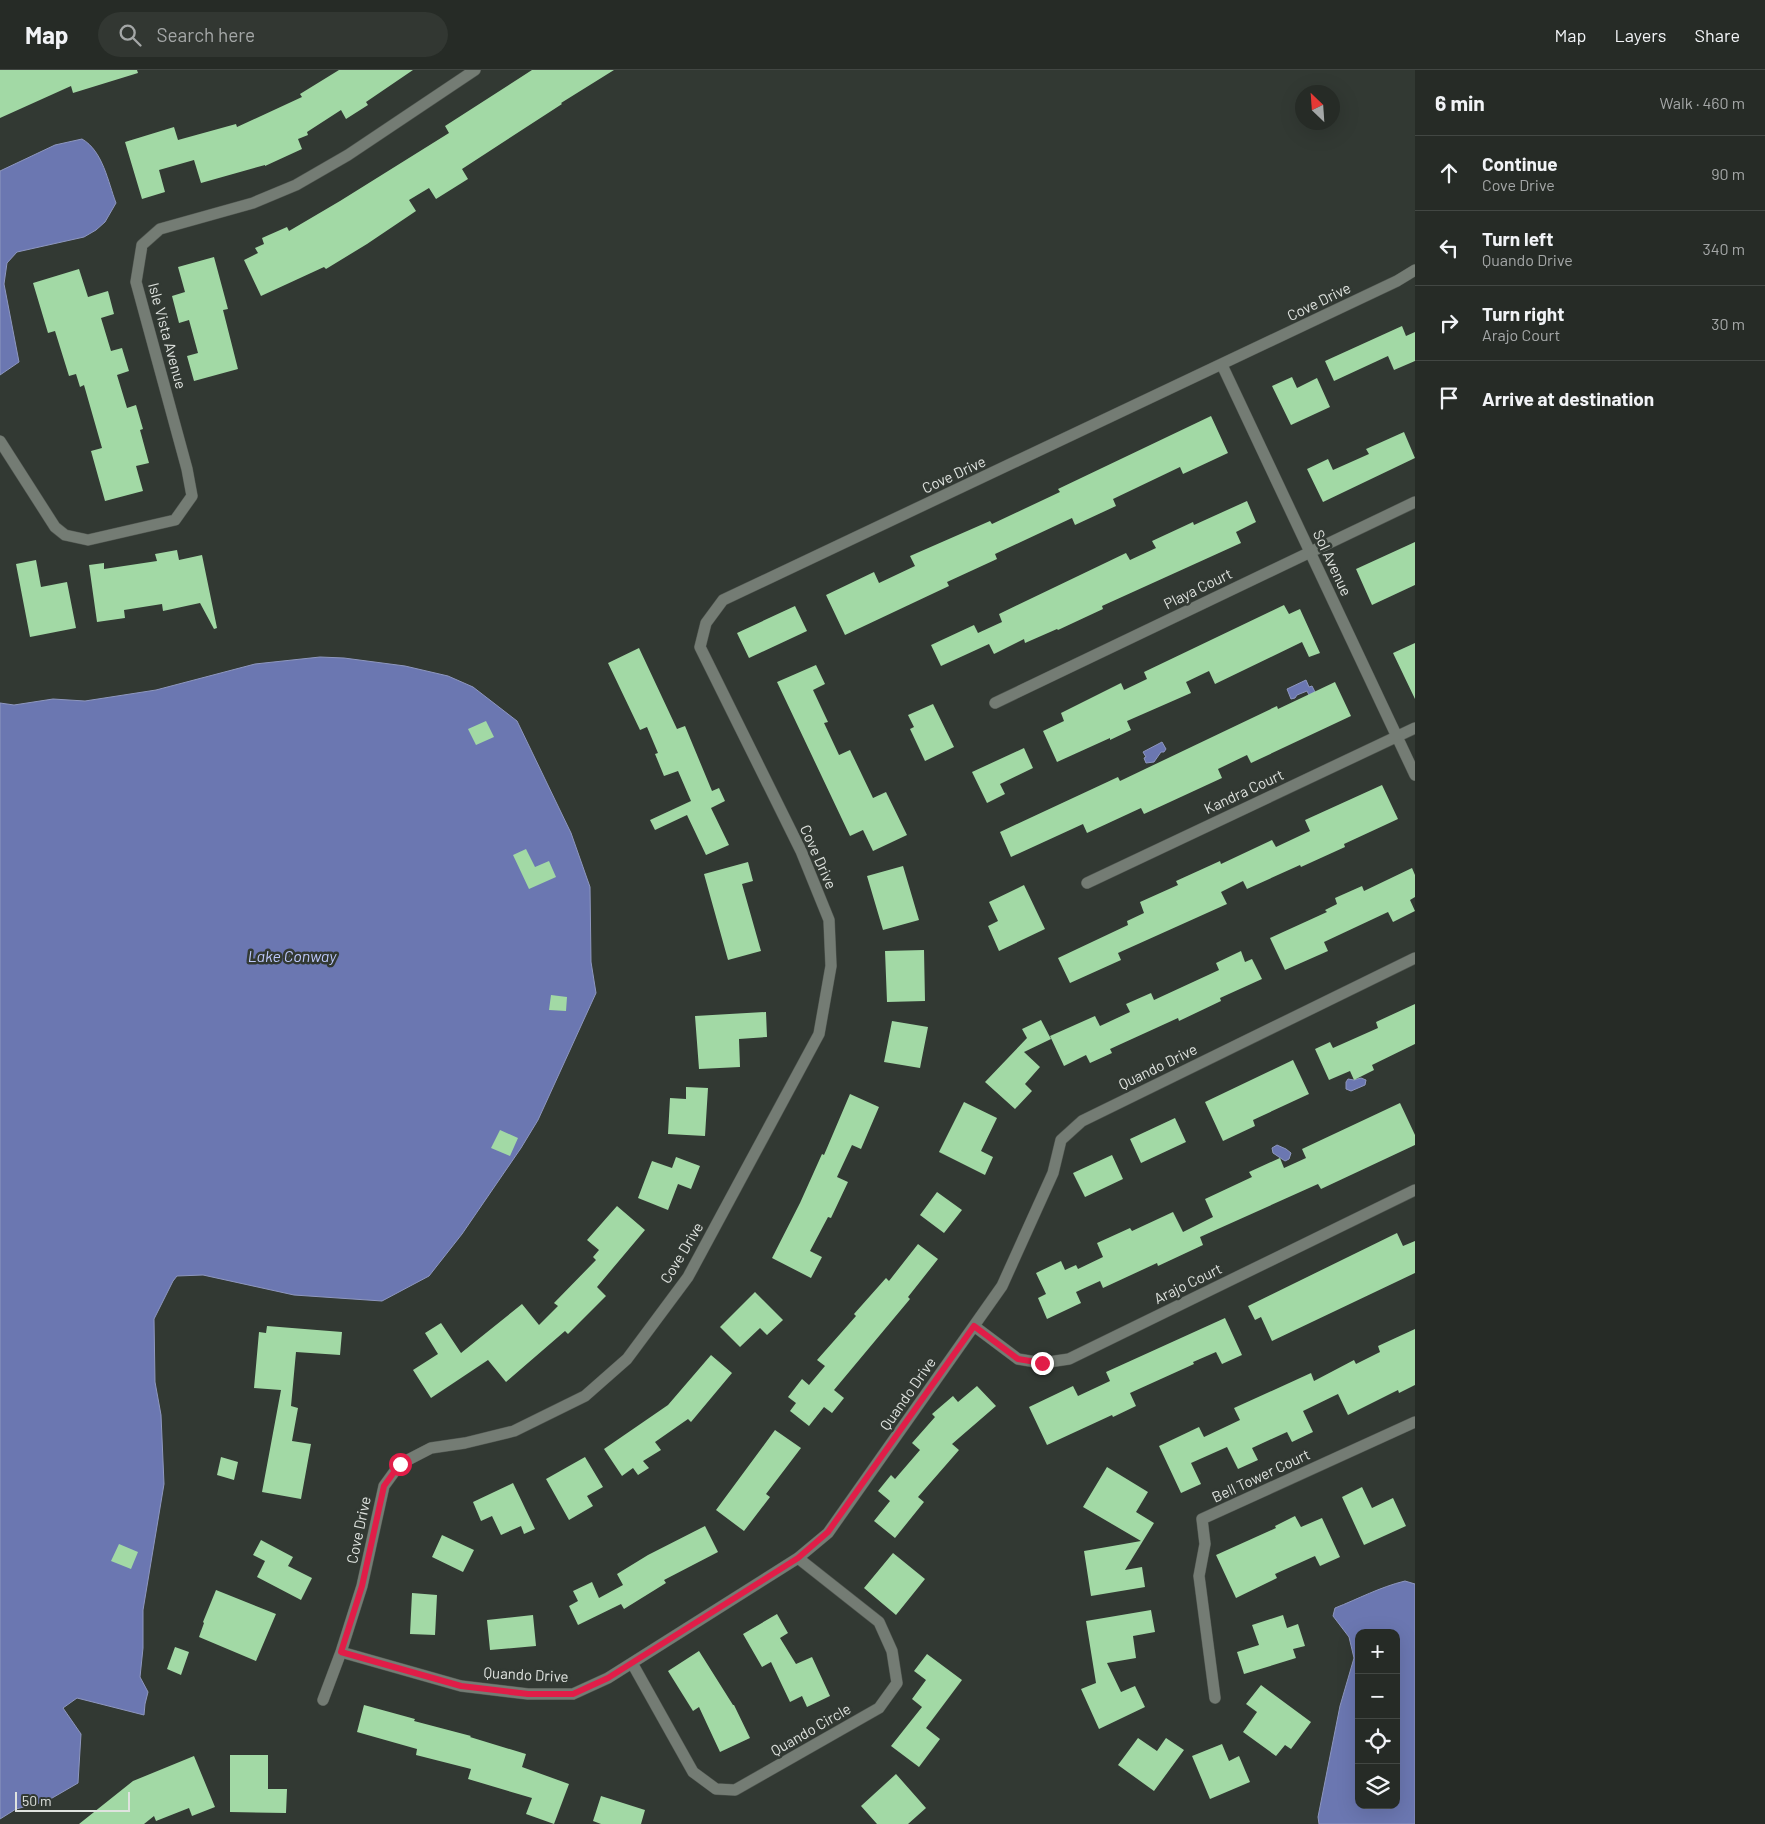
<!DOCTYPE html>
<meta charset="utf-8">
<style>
:root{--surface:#262b26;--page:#323732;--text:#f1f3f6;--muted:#a4a7a7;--line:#424743}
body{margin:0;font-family:Barlow,sans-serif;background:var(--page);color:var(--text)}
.controls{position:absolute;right:15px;bottom:15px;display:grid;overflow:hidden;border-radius:10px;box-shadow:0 5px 20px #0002}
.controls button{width:45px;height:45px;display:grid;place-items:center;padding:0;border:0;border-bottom:1px solid var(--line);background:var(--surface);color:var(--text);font:25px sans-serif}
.compass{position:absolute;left:1295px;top:15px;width:45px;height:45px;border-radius:50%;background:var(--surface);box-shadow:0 5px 20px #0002;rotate:335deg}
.scale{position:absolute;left:15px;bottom:12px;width:115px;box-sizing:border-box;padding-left:5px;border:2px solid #dfe3df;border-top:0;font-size:14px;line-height:18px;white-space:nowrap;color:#dfe3df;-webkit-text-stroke:4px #323933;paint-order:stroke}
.stop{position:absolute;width:15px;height:15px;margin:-11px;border:4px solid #e11d48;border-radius:50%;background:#fff}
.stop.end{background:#e11d48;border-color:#fff;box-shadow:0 1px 5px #0008}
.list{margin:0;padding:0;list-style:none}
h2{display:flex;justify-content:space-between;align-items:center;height:65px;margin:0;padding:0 20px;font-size:21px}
h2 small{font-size:16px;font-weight:400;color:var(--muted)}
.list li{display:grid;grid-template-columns:32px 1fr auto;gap:15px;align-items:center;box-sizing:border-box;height:75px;padding:0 20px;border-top:1px solid var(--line)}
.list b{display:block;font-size:19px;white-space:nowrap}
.list p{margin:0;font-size:16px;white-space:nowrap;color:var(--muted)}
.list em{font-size:16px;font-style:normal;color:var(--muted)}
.icon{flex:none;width:28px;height:28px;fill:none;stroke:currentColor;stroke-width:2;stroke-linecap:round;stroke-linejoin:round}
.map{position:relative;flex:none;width:1415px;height:1754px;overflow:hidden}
header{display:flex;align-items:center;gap:30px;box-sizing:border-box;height:70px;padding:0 25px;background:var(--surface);border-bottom:1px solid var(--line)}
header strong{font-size:24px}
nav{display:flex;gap:28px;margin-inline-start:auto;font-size:18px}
.search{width:350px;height:45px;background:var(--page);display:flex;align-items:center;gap:12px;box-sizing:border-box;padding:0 18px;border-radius:28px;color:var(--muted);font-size:19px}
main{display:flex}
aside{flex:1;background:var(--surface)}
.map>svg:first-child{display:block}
.water{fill:#6b77b1;stroke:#8e97bf;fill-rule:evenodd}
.building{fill:#a2d9a5}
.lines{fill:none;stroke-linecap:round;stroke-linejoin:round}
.street-casing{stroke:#515751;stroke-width:12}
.street{stroke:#747c74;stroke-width:11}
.route{stroke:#e11d48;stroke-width:6}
.labels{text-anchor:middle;stroke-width:5;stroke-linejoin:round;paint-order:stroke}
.street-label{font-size:15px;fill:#dfe3df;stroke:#323933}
.water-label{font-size:16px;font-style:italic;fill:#bec9fc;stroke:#323933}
</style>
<header>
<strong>Map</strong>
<div class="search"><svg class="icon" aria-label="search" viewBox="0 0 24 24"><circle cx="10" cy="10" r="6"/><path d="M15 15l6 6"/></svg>Search here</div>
<nav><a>Map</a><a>Layers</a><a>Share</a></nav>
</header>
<main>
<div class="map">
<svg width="1415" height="1754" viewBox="0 0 1415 1754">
<rect width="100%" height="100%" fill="#323933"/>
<path class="water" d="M82,69C103,81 108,112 116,133L105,152L96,160L84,167L17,182L7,193L4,214L19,292L0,305V101L55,75Z
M320,587L344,588L405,596L448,606L473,617L517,651L571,763L590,817L591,892L596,923L538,1050L521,1078L462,1164L429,1206L382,1231L294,1225L203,1205L177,1206L173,1211L154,1249L155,1312L161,1345L164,1414L143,1540V1578L140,1607L148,1622L145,1634L144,1645L77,1628L63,1638L81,1664L78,1713L47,1731L16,1739L0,1749V633L14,635L53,629L85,631L156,620L255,594Z
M1306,610L1309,617L1312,616L1315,622L1309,625L1307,621L1297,625L1295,628L1291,629L1287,619Z
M1162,672L1166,679L1164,682H1161L1154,692L1146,693L1144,688L1146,687L1143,682Z
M1361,1008L1366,1010L1365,1015L1351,1021L1346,1019V1012L1348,1009L1354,1010Z
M1277,1075L1286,1079L1291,1083L1289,1089L1285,1091L1273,1083L1272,1078Z
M1405,1511L1415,1514V1754H1319L1318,1747L1340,1636L1354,1588L1349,1567L1333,1546L1335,1538C1358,1529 1380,1517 1405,1511ZM1359,1563H1396V1735H1359Z"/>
<path class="building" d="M0,0H137L138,3L73,23L71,16L0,48Z
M339,0H413L366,32L368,35L346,49L341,40L307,62L308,65L298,69L302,79L265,96V95L201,113L194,90L159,100L165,122L142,129L125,72L174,57L178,70L236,54L237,57L302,27L300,24Z
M532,0H614L561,33L562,34L462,99L468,109L436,129L429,118L409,130L416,141L367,174L326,199L324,197L261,226L244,190L258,183L255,178L264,174L262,168L287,157L289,161L340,131L449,63L445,56Z
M214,187L228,239L223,240L238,299L194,311L187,286L198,283L189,250L179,253L172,226L185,222L178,197Z
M79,199L88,227L108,221L114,244L101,248L111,281L122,278L129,301L117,305L127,338L136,335L143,359L140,360L149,393L136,396L143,421L105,431L91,381L102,378L84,315L80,317L76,304L69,306L55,261L48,263L33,213Z
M1402,256L1406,266L1415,262V291L1394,300L1388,286L1334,311L1325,291Z
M1292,307L1297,318L1317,308L1330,337L1291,355L1272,316Z
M1211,346L1228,383L1183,404L1180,397L1113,429L1116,436L1075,455L1072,448L995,484L997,489L947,512L949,516L845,565L826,525L874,502L879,513L915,496L910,486L990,451L992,454L1060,422L1058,419Z
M1404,362L1415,388L1323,432L1307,399L1328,389L1333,400L1369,384L1366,379Z
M1247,431L1256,452L1236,462L1241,473L1102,536L1103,539L1058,560L1057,559L1025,573L1024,569L994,584L989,574L941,596L931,575L974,555L978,563L1002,552L999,544L1126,483L1130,490L1156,478L1152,471L1193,452L1194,455Z
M1415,472V515L1372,535L1356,499Z
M177,480L179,490L202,485L217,558L214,559L200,533L163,541L162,534L124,540L125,548L97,552L89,495L104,493V499L157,491L155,484Z
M36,490L41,517L67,512L76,558L30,567L16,494Z
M1284,535L1289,544L1300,539L1320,583L1309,587L1302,572L1215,614L1209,601L1186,612L1191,623L1127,651L1131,660L1110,670V668L1057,692L1043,661L1064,651L1061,643L1121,613L1124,620L1147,609L1144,602Z
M795,536L807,561L749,588L737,563Z
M1415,573V629L1393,583Z
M639,578L677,659L685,656L712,721L719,718L725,731L711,738L729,775L706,785L687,745L655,760L650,750L691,731L678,701L664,706L655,684L658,683L647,657L640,660L608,593Z
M816,595L825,614L813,620L828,652L824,653L839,685L850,680L873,728L886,722L907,765L873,781L863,760L850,766L777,612Z
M1335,612L1351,646L1251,693L1247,685L1218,699L1222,708L1144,744L1141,738L1087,763L1083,754L1011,787L1000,762L1118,707L1120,711L1277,636L1278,639Z
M933,634L954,677L925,691L910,659L914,657L908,645Z
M486,651L494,667L476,675L468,659Z
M1024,678L1033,698L1000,714L1005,724L987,733L972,702Z
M1382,715L1398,749L1344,774L1345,777L1301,797L1300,795L1247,819L1243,811L1221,822L1227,834L1118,883L1121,890L1070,913L1058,888L1128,855L1127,851L1144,843L1140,832L1178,815L1176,811L1220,791L1221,794L1272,770L1276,777L1310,761L1305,750Z
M526,779L535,797L549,791L556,807L529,819L513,785Z
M748,792L753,811L742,814L761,881L728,890L704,804Z
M903,796L919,850L883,860L867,806Z
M1412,798L1415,805V827L1410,830L1415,841L1393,852L1388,842L1324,872L1328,881L1285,900L1270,868L1327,842L1325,840L1337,834L1335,828L1362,816L1364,821Z
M1024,815L1045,859L999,881L988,856L998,851L989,832Z
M924,880L925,931L887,932L885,881Z
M1241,881L1245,892L1252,889L1262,909L1220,928L1221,931L1179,951L1178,948L1110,979L1112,983L1090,993L1086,985L1064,996L1050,966L1095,946L1100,956L1130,942L1126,934L1151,923L1154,930L1219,900L1216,893Z
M551,925L567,927L566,941L549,940Z
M1415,934V974L1372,995L1374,1000L1354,1010L1350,1001L1329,1010L1315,979L1330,972L1333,978L1378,958L1376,952Z
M766,942L767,967L739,969L740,997L699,999L695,946Z
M1041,950L1051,969L1024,982L1040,997L1025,1014L1032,1021L1015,1039L985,1012L1027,968L1022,959Z
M892,951L928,957L920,998L884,992Z
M1293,990L1309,1024L1253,1050L1255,1056L1223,1071L1205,1032Z
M686,1017L708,1018L705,1066L668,1064L670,1028L686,1029Z
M850,1024L879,1037L861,1079L852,1075L837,1107L848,1112L831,1148L828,1147L810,1181L822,1187L811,1208L772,1188L800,1133L822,1084L824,1085Z
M964,1032L997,1048L981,1081L993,1087L985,1105L939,1082Z
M1400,1033L1415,1065V1075L1321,1119L1318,1114L1200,1167L1203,1175L1158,1196L1157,1193L1103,1218L1100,1211L1076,1222L1081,1233L1047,1249L1038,1228L1046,1224L1036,1203L1061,1191L1065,1200L1076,1195L1078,1199L1103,1187L1097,1173L1130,1158L1132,1161L1173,1142L1183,1162L1213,1147L1205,1129L1252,1107L1249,1102L1280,1088L1284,1098L1306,1088L1302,1079Z
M1175,1048L1186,1072L1141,1093L1130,1069Z
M500,1060L518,1068L510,1086L491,1078Z
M1112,1085L1123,1109L1085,1127L1073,1103Z
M676,1087L700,1096L691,1119L678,1114L668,1140L638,1128L652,1091L672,1098Z
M937,1122L962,1140L944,1163L920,1145Z
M617,1136L645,1160L597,1217L606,1226L568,1264L565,1261L506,1312L488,1290L431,1328L413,1300L438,1284L425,1263L441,1253L461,1283L522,1234L539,1255L558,1236L554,1233L596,1190L593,1187L599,1180L587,1170Z
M1397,1163L1403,1176L1415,1171V1203L1272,1271L1261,1247L1255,1250L1248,1236Z
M918,1174L938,1189L908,1227L910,1229L834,1320L844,1328L832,1343L824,1337L809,1356L790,1341L796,1333L788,1327L802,1309L809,1315L825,1296L817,1290L856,1246L854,1244L886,1208L889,1211Z
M755,1222L783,1250L767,1265L760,1258L740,1277L720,1257Z
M1225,1248L1242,1285L1222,1294L1216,1282L1193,1292L1194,1294L1130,1323L1136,1336L1113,1347L1112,1345L1047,1375L1029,1337L1073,1316L1078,1326L1110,1311L1106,1302Z
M267,1256L342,1262L340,1285L296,1282L291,1336L298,1338L292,1371L311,1374L301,1429L262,1422L281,1320L254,1318L259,1262L266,1263Z
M1415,1259V1315L1399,1323L1398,1320L1348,1345L1338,1324L1303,1341L1313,1362L1292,1372L1287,1362L1252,1378L1258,1390L1238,1399L1227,1377L1191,1393L1201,1414L1181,1423L1159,1376L1199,1357L1204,1367L1240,1350L1234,1338L1311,1303L1314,1311L1354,1290L1356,1294L1380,1282L1378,1276Z
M711,1285L732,1303L691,1352L688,1349L655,1372L661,1380L643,1391L649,1398L638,1405L633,1398L622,1406L604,1379L668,1335Z
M977,1316L996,1336L952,1374L959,1380L918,1427L924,1432L895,1468L874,1451L890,1431L878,1421L891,1405L895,1409L920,1380L912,1373L935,1347L932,1344L953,1326L958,1332Z
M775,1360L801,1378L766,1424L770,1427L744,1461L716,1440Z
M221,1387L238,1392L234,1410L217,1405Z
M585,1387L603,1417L587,1426L593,1436L569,1450L546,1409Z
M1107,1397L1148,1422L1136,1442L1154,1453L1125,1500L1142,1497L1145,1517L1091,1526L1084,1481L1141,1471L1083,1437Z
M513,1413L535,1459L524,1464L521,1456L501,1465L492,1446L481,1451L473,1432Z
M1362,1417L1372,1438L1393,1428L1406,1456L1364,1475L1342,1427Z
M1295,1446L1301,1457L1322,1448L1340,1487L1320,1496L1315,1486L1275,1504L1277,1508L1236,1528L1216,1485L1276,1458L1275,1456Z
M705,1456L718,1482L664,1510L666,1513L624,1539L621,1534L578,1555L569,1536L578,1531L573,1521L592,1512L599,1528L623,1515L617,1504L648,1485Z
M442,1465L474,1480L463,1502L432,1487Z
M261,1470L293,1487L288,1496L312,1508L301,1530L257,1507L265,1491L253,1485Z
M119,1474L138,1482L131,1499L111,1491Z
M893,1483L925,1509L896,1545L864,1518Z
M216,1520L276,1544L256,1591L199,1567L204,1553L203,1552Z
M412,1523L437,1525L435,1565L410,1564Z
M1151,1540L1155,1562L1133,1566L1136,1588L1107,1593L1121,1622L1135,1616L1145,1637L1099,1659L1081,1619L1096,1613L1086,1551Z
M777,1544L788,1563L780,1568L796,1594L812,1587L830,1626L807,1637L802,1626L790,1632L771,1592L762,1597L743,1564Z
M533,1545L536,1576L490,1580L487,1550Z
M1283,1545L1287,1558L1298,1554L1305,1576L1293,1579L1296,1588L1244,1604L1237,1582L1259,1575L1252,1555Z
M175,1577L189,1582L181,1605L167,1599Z
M699,1581L733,1635H734L750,1668L720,1682L699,1637L693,1641L668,1601Z
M927,1584L962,1610L926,1658L940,1669L919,1697L891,1676L922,1637L912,1629L926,1610L914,1601Z
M1261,1615L1311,1652L1291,1679L1285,1675L1276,1686L1243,1662L1257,1642L1246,1634Z
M364,1635L415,1649L414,1651L471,1666L470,1667L526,1684L522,1697L569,1714L554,1754L526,1744L532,1728L468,1709L471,1699L416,1685L417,1679L357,1662Z
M1138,1668L1157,1681L1166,1668L1184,1680L1154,1721L1118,1695Z
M1222,1674L1229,1691L1239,1686L1250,1712L1210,1729L1192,1686Z
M230,1685H268V1719H287L286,1743L230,1742Z
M194,1686L215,1737L192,1746L189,1738L156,1751L154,1746L144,1754H79L133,1711Z
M896,1704L926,1738L908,1754H877L861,1736Z
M601,1726L645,1740L641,1754H601L593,1751Z"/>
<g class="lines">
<g class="street-casing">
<path id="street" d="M1222,295L1415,705
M0,371L55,457L65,465L88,470L175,450L192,426L187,399L136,212L142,175L160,159L253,133L296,115L348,85L475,0
M995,633L1415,432
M1087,813L1415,658
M974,1256L1018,1289L1042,1293L1069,1289L1415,1120
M341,1582L461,1616L528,1624H573L608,1608L798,1488L828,1463L1002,1216L1053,1103L1061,1070L1082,1051L1415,888
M632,1593L693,1702L716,1719L735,1720L879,1638L897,1613L892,1581L879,1552L798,1488
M1215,1628L1199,1506L1205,1474L1202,1449L1415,1352
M323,1630L341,1582L362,1516L384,1416L400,1394L431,1378L465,1373L514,1361L585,1326L627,1289L688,1207L819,964L831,896L829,850L801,781L700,577L706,553L723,530L1397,211L1415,200"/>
</g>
<use href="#street" class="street"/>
</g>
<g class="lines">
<path class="route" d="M400,1394L384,1416L362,1516L341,1582L461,1616L528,1624H573L608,1608L798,1488L828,1462L974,1256L1018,1289L1042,1293"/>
</g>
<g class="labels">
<g class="street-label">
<text transform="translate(1319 232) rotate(-26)" y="5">Cove Drive</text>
<text transform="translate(167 266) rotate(75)" y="5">Isle Vista Avenue</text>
<text transform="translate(954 405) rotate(-25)" y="5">Cove Drive</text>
<text transform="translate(1332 493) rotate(65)" y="5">Sol Avenue</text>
<text transform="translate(1198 519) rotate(-26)" y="5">Playa Court</text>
<text transform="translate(1244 722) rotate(-25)" y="5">Kandra Court</text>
<text transform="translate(818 787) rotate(66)" y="5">Cove Drive</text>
<text transform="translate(1158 997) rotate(-26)" y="5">Quando Drive</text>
<text transform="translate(682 1183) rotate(-59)" y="5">Cove Drive</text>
<text transform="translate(1188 1214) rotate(-26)" y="5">Arajo Court</text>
<text transform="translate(908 1324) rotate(-55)" y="5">Quando Drive</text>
<text transform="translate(1261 1406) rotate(-25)" y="5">Bell Tower Court</text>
<text transform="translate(359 1460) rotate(-78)" y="5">Cove Drive</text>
<text transform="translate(526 1605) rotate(3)" y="5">Quando Drive</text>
<text transform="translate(811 1660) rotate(-30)" y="5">Quando Circle</text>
</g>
<g class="water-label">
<text x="292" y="892">Lake Conway</text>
</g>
</g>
</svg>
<div class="controls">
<button>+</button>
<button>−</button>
<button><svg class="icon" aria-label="locate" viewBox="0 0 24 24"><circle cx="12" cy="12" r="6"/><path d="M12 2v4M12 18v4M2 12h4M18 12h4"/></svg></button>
<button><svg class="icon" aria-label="layers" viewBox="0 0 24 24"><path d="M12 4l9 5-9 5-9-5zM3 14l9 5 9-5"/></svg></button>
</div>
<svg class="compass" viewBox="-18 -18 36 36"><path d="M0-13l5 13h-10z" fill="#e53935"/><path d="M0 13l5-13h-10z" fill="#a4a7a7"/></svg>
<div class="scale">50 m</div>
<div class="stop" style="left:400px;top:1394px"></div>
<div class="stop end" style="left:1042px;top:1293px"></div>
</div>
<aside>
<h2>6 min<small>Walk · 460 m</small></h2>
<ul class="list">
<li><svg class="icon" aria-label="ahead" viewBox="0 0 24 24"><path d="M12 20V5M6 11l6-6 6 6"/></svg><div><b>Continue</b><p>Cove Drive</p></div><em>90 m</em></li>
<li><svg class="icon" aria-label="left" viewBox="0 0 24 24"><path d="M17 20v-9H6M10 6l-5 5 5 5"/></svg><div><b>Turn left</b><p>Quando Drive</p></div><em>340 m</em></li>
<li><svg class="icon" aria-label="right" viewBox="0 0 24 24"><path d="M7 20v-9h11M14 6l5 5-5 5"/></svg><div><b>Turn right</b><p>Arajo Court</p></div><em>30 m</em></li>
<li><svg class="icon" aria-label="arrive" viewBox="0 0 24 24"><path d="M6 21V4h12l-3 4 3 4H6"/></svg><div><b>Arrive at destination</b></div></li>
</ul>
</aside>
</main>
